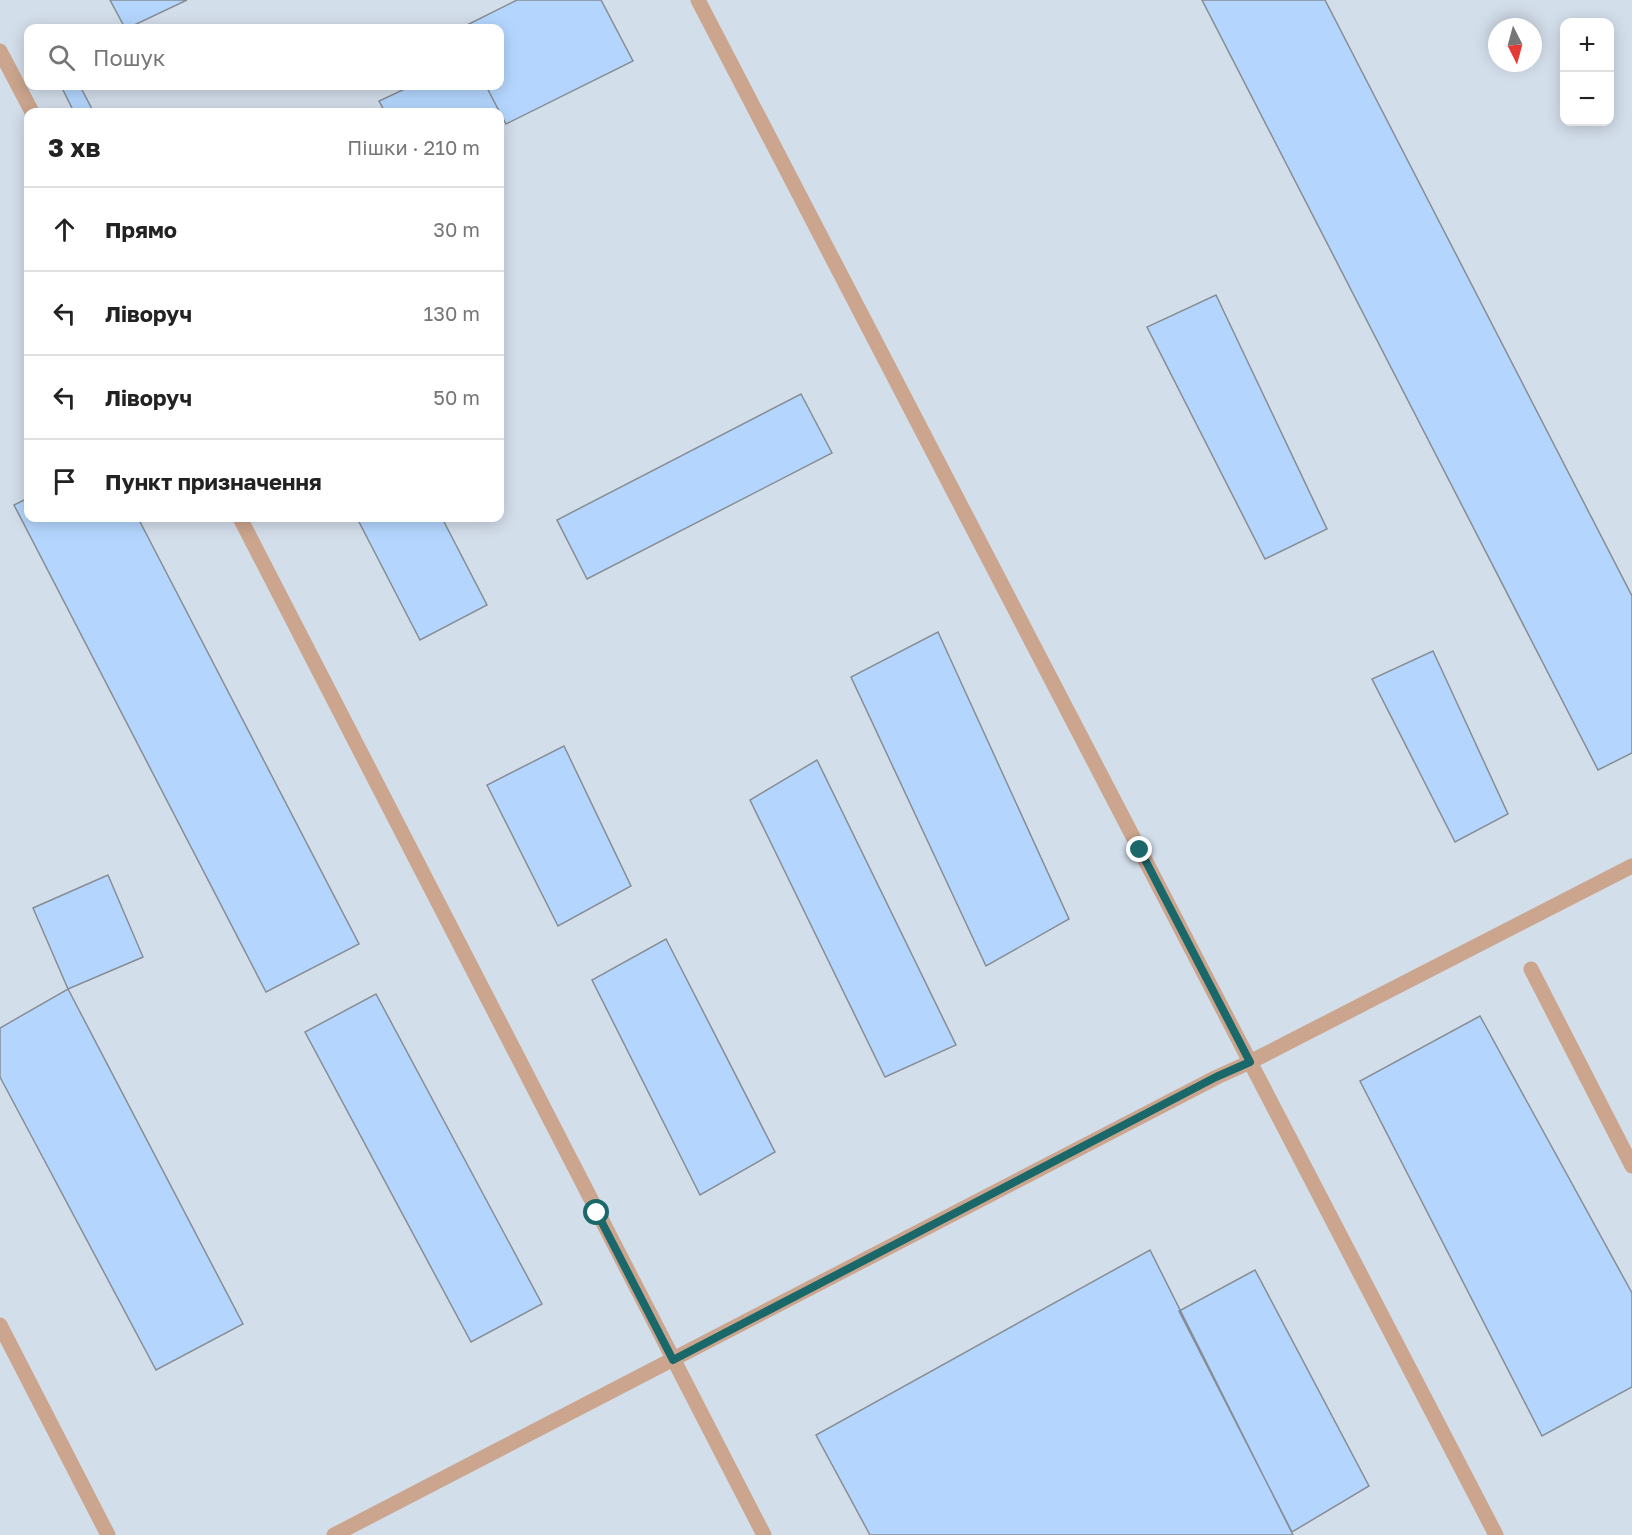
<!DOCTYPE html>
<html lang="uk">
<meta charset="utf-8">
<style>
:root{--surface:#fff;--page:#f2f2f2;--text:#222;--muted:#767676;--line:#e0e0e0}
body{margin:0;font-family:"Golos Text",sans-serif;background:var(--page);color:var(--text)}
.controls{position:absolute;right:18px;top:18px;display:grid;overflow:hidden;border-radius:12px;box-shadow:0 3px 15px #0003}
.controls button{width:54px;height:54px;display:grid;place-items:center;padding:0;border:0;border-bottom:2px solid var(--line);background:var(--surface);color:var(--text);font:30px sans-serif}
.compass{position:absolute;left:1488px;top:18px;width:54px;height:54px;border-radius:50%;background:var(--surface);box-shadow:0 3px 15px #0003;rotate:174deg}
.stop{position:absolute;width:18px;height:18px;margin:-14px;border:4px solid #1b686b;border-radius:50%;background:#fff}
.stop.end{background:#1b686b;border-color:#fff;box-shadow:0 2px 6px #0008}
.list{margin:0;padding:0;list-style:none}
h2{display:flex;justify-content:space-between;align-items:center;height:78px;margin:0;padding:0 24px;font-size:26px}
h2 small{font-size:20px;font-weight:400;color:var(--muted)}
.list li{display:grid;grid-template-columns:39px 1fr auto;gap:18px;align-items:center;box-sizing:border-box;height:84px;padding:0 24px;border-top:2px solid var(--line)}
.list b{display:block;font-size:22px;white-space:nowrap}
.list em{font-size:20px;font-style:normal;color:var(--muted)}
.icon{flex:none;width:33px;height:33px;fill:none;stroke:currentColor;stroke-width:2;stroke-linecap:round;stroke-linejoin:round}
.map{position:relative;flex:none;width:1632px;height:1535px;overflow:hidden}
.search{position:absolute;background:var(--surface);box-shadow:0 3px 15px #0003;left:24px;top:24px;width:480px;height:66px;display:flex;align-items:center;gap:15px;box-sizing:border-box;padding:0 21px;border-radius:12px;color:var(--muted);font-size:22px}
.panel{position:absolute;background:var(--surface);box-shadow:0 3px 15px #0003;left:24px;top:108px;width:480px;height:414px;border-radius:12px}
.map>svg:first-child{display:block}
.built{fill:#d3deeb;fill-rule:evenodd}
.building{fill:#b4d6fe;stroke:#878d94;stroke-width:1.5}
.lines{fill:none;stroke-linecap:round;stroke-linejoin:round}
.lane{stroke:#cba58d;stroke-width:15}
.route{stroke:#1b686b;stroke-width:8}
</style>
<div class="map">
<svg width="1632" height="1535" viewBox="0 0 1632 1535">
<rect width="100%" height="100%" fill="#e4ebf2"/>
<path class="built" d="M0,0H1632V1535H0ZM1564,22H1610V122H1564ZM1497,27H1533V63H1497ZM28,28H500V86H28ZM28,112H500V518H28Z"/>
<path class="building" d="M110,0H187L128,28H125Z
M517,0H601L633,61L506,124L486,86H500V28H461Z
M1202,0H1325L1632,596V753L1598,770Z
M61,86H80L93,111L74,112Z
M411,86H486L499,111L385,112L379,101Z
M1216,295L1327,529L1265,559L1147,327Z
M801,394L832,453L587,579L557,520Z
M28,498V518H138L359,944L266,992L14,505Z
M357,518H442L487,605L420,640Z
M938,632L1069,919L986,966L851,677Z
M1433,651L1508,814L1455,842L1372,679Z
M564,746L631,886L558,926L487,785Z
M817,760L956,1045L885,1077L750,800Z
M108,875L143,957L68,989L33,908Z
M666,939L775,1152L700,1195L592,980Z
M68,989L243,1324L156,1370L0,1077V1028Z
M376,994L542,1304L471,1342L305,1032Z
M1480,1016L1632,1293V1387L1542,1436L1360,1081Z
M1150,1250L1293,1535H870L816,1435Z
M1255,1270L1369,1486L1292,1532L1179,1311Z"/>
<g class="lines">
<path class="lane" d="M698,0L1496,1535
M0,51L32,112
M240,518L764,1535
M1531,969L1632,1166
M0,1325L108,1535
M334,1535L1217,1077L1250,1062L1632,866"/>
</g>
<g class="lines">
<path class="route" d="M597,1213L673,1360L1216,1077L1250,1062L1140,850"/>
</g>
</svg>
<div class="controls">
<button>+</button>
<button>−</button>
</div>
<svg class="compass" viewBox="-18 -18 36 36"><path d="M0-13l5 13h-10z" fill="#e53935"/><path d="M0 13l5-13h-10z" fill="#767676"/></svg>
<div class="stop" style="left:597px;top:1213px"></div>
<div class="stop end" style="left:1140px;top:850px"></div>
<div class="search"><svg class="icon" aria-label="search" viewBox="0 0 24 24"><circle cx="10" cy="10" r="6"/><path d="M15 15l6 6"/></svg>Пошук</div>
<section class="panel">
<h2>3 хв<small>Пішки · 210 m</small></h2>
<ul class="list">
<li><svg class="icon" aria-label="ahead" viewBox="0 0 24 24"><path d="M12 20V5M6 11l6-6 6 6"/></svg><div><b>Прямо</b></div><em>30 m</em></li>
<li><svg class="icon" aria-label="left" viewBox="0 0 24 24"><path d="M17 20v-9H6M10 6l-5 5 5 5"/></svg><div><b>Ліворуч</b></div><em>130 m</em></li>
<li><svg class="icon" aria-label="left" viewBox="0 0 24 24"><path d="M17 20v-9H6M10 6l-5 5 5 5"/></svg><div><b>Ліворуч</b></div><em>50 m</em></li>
<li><svg class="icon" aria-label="arrive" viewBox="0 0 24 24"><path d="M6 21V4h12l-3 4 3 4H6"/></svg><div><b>Пункт призначення</b></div></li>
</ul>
</section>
</div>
